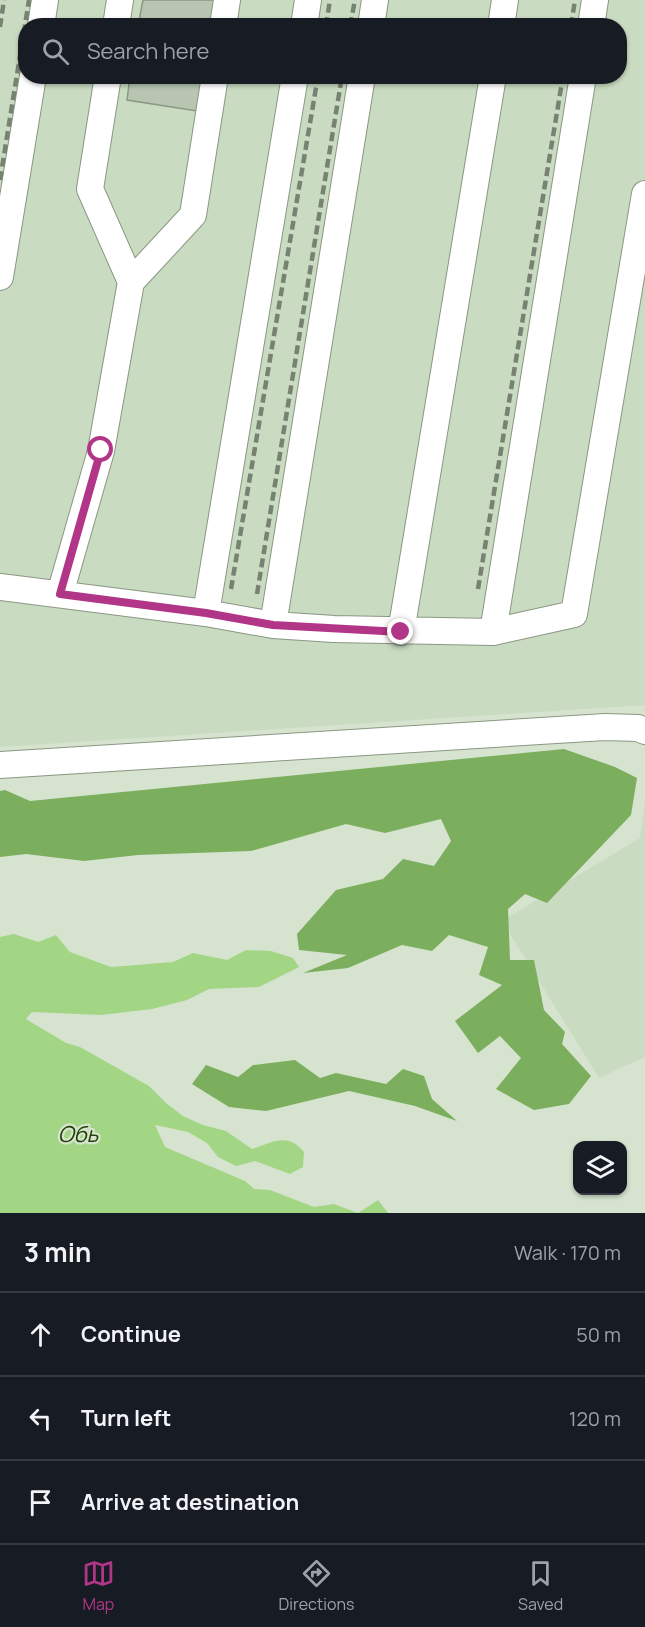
<!DOCTYPE html>
<meta charset="utf-8">
<style>
:root{--surface:#171b24;--page:#20242c;--text:#f1f3f6;--muted:#9ea1a6;--line:#363941;--accent:#b23687}
body{margin:0;font-family:Manrope,sans-serif;background:var(--page);color:var(--text)}
.controls{position:absolute;right:18px;bottom:18px;display:grid;overflow:hidden;border-radius:12px;box-shadow:0 2px 4px #0004}
.controls button{width:54px;height:54px;display:grid;place-items:center;padding:0;border:0;border-bottom:2px solid var(--line);background:var(--surface);color:var(--text);font:30px sans-serif}
.stop{position:absolute;width:18px;height:18px;margin:-14px;border:4px solid #b23687;border-radius:50%;background:#fff}
.stop.end{background:#b23687;border-color:#fff;box-shadow:0 2px 6px #0008}
.list{margin:0;padding:0;list-style:none}
h2{display:flex;justify-content:space-between;align-items:center;height:78px;margin:0;padding:0 24px;font-size:26px}
h2 small{font-size:20px;font-weight:400;color:var(--muted)}
.list li{display:grid;grid-template-columns:39px 1fr auto;gap:18px;align-items:center;box-sizing:border-box;height:84px;padding:0 24px;border-top:2px solid var(--line)}
.list b{display:block;font-size:22px;white-space:nowrap}
.list em{font-size:20px;font-style:normal;color:var(--muted)}
.icon{flex:none;width:33px;height:33px;fill:none;stroke:currentColor;stroke-width:2;stroke-linecap:round;stroke-linejoin:round}
.map{position:relative;flex:none;width:645px;height:1213px;overflow:hidden}
.search{position:absolute;background:var(--surface);box-shadow:0 2px 4px #0004;left:18px;right:18px;top:18px;height:66px;display:flex;align-items:center;gap:15px;box-sizing:border-box;padding:0 21px;border-radius:24px;color:var(--muted);font-size:22px}
.sheet{height:330px;background:var(--surface)}
nav{display:flex;justify-content:space-around;align-items:center;box-sizing:border-box;height:84px;border-top:2px solid var(--line);background:var(--surface);font-size:16px;color:var(--muted)}
nav a{display:grid;justify-items:center;gap:3px}
nav .on{color:var(--accent)}
.map>svg:first-child{display:block}
.built{fill:#c9dbc0;fill-rule:evenodd}
.forest{fill:#7bae5d}
.water{fill:#a2d684}
.building{fill:#b8c6b1;stroke:#8b9884;stroke-width:1.5}
.lines{fill:none;stroke-linecap:round;stroke-linejoin:round}
.minor-casing{stroke:#8a9783;stroke-width:28}
.minor{stroke:#fff;stroke-width:26}
.rail{stroke:#788273;stroke-width:4.5;stroke-dasharray:9 4.5;stroke-linecap:butt}
.route{stroke:#b23687;stroke-width:8}
.labels{text-anchor:middle;stroke-width:4.5;stroke-linejoin:round;paint-order:stroke}
.water-label{font-size:22px;font-style:italic;fill:#214207;stroke:#d6e4cf}
</style>
<div class="map">
<svg width="645" height="1213" viewBox="0 0 645 1213">
<rect width="100%" height="100%" fill="#d6e4cf"/>
<path class="built" d="M0,0H645V705L0,747ZM26,26H620V76H26Z
M645,802V1057L599,1078L502,921L640,838Z"/>
<path class="forest" d="M564,749L615,767L637,778L631,815L547,903L525,894L508,909L510,960H534L544,1010L565,1032L562,1044L591,1076L569,1104L534,1110L496,1089L521,1058L500,1036L478,1053L455,1021L502,985L479,975L488,947L449,935L432,951L402,945L348,968L303,973L347,955L299,950L297,934L336,890L383,879L403,859L434,866L451,841L441,819L385,833L346,824L251,851L138,855L84,861L26,854L0,857V791L5,790L30,801Z
M295,1060L320,1078L336,1073L386,1084L403,1069L424,1076L432,1099L457,1121L415,1106L349,1091L266,1111L229,1107L192,1084L206,1065L238,1077L253,1065Z"/>
<path class="water" d="M14,934L38,942L56,935L70,952L111,967L173,962L193,953L227,960L246,950L271,951L293,958L299,967L259,987L209,989L187,1000L152,1009L101,1015L32,1012L26,1019L66,1043L80,1047L149,1086L166,1103L183,1116L203,1125L226,1131L252,1149C273,1142 288,1132 304,1152L303,1167L290,1174L255,1161L236,1166L218,1157L207,1143L188,1132L155,1125L165,1147L245,1181L254,1189L270,1190L314,1207L334,1204L358,1213H0V937Z
M378,1200L388,1213H358Z"/>
<path class="building" d="M143,0H215L211,26H138Z
M130,76H203L197,111L127,100Z"/>
<g class="lines">
<g class="minor-casing">
<path id="minor" d="M41,26L45,0
M116,26L120,0
M223,26L227,0
M304,26L308,0
M371,26L375,0
M501,26L505,0
M591,26L595,0
M108,76L90,189L131,282
M0,277L33,76
M0,587L206,613L273,625L334,629L493,632L574,614L645,194
M60,594L101,451L131,282L193,215L215,76
M206,613L295,76
M273,625L362,76
M401,632L493,76
M493,632L583,76
M0,765L605,727L638,728L645,731"/>
</g>
<use href="#minor" class="minor"/>
<path class="rail" d="M326,26L330,0
M350,26L355,0
M571,26L575,0
M0,27L4,0
M0,180L29,0
M231,589L318,76
M478,589L563,76
M257,594L342,76"/>
</g>
<g class="lines">
<path class="route" d="M101,450L60,594L206,613L273,625L401,632"/>
</g>
<g class="labels">
<g class="water-label">
<text x="78" y="1142">Обь</text>
</g>
</g>
</svg>
<div class="controls">
<button><svg class="icon" aria-label="layers" viewBox="0 0 24 24"><path d="M12 4l9 5-9 5-9-5zM3 14l9 5 9-5"/></svg></button>
</div>
<div class="stop" style="left:101px;top:450px"></div>
<div class="stop end" style="left:401px;top:632px"></div>
<div class="search"><svg class="icon" aria-label="search" viewBox="0 0 24 24"><circle cx="10" cy="10" r="6"/><path d="M15 15l6 6"/></svg>Search here</div>
</div>
<section class="sheet">
<h2>3 min<small>Walk · 170 m</small></h2>
<ul class="list">
<li><svg class="icon" aria-label="ahead" viewBox="0 0 24 24"><path d="M12 20V5M6 11l6-6 6 6"/></svg><div><b>Continue</b></div><em>50 m</em></li>
<li><svg class="icon" aria-label="left" viewBox="0 0 24 24"><path d="M17 20v-9H6M10 6l-5 5 5 5"/></svg><div><b>Turn left</b></div><em>120 m</em></li>
<li><svg class="icon" aria-label="arrive" viewBox="0 0 24 24"><path d="M6 21V4h12l-3 4 3 4H6"/></svg><div><b>Arrive at destination</b></div></li>
</ul>
</section>
<nav>
<a class="on"><svg class="icon" aria-label="map" viewBox="0 0 24 24"><path d="M3 6l6-2 6 2 6-2v14l-6 2-6-2-6 2zM9 4v14M15 6v14"/></svg>Map</a>
<a><svg class="icon" aria-label="directions" viewBox="0 0 24 24"><path d="M12 3l9 9-9 9-9-9zM9 14v-3h6M13 9l2 2-2 2"/></svg>Directions</a>
<a><svg class="icon" aria-label="saved" viewBox="0 0 24 24"><path d="M7 4h10v16l-5-4-5 4z"/></svg>Saved</a>
</nav>
